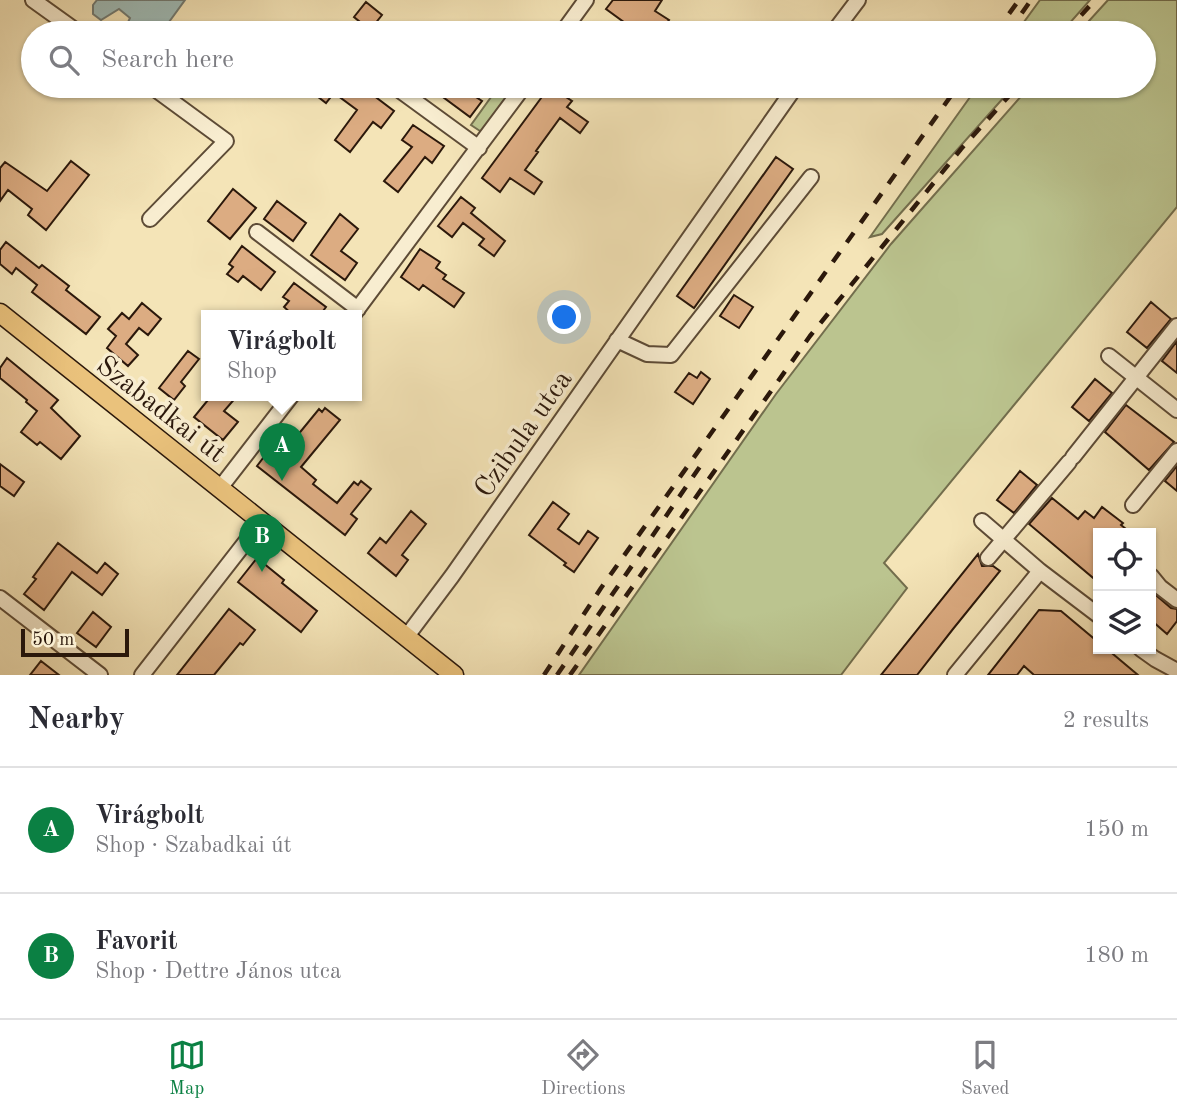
<!DOCTYPE html>
<meta charset="utf-8">
<style>
:root{--surface:#fff;--page:#f7f7f7;--text:#2b2b33;--muted:#7c7c81;--line:#e1e1e2;--accent:#0b8043}
body{margin:0;font-family:"Old Standard TT",serif;background:var(--page);color:var(--text)}
.controls{position:absolute;right:21px;bottom:21px;display:grid;overflow:hidden;border-radius:0px;box-shadow:0 2px 5px #0004}
.controls button{width:63px;height:63px;display:grid;place-items:center;padding:0;border:0;border-bottom:2px solid var(--line);background:var(--surface);color:var(--text);font:35px sans-serif}
.scale{position:absolute;left:21px;bottom:18px;width:108px;box-sizing:border-box;padding-left:7px;border:4px solid #2b180b;border-top:0;font-size:19px;line-height:24px;white-space:nowrap;color:#2b180b;-webkit-text-stroke:5px #f8edd0;paint-order:stroke}
.you{position:absolute;left:565px;top:318px;width:24px;height:24px;margin:-18px;border:5px solid #fff;border-radius:50%;background:#1a73e8;box-shadow:0 0 0 10px #1a73e833}
.badge{display:grid;place-items:center;width:46px;height:46px;border-radius:50%;background:var(--accent);color:#fff;font-size:23px;font-weight:700}
.pin{position:absolute;translate:-50% -58px;filter:drop-shadow(0 2px 4px #0008)}
.pin::after{content:'';position:absolute;top:37px;width:24px;height:21px;background:inherit;clip-path:polygon(0 0,100% 0,50% 100%)}
.popup{position:absolute;left:201px;top:310px;width:161px;height:91px;box-sizing:border-box;display:grid;place-content:center;border-radius:0px;background:var(--surface);filter:drop-shadow(0 2px 5px #0005);font-size:23px;white-space:nowrap;color:var(--muted)}
.popup b{font-size:26px;color:var(--text)}
.popup::after{content:'';position:absolute;left:50%;top:100%;margin-left:-14px;border:14px solid transparent;border-top-color:var(--surface)}
.list{margin:0;padding:0;list-style:none}
h2{display:flex;justify-content:space-between;align-items:center;height:91px;margin:0;padding:0 28px;font-size:30px}
h2 small{font-size:23px;font-weight:400;color:var(--muted)}
.list li{display:grid;grid-template-columns:46px 1fr auto;gap:21px;align-items:center;box-sizing:border-box;height:126px;padding:0 28px;border-top:2px solid var(--line)}
.list b{display:block;font-size:26px;white-space:nowrap}
.list p{margin:0;font-size:23px;white-space:nowrap;color:var(--muted)}
.list em{font-size:23px;font-style:normal;color:var(--muted)}
.icon{flex:none;width:38px;height:38px;fill:none;stroke:currentColor;stroke-width:2;stroke-linecap:round;stroke-linejoin:round}
.map{position:relative;flex:none;width:1177px;height:675px;overflow:hidden}
.search{position:absolute;background:var(--surface);box-shadow:0 2px 5px #0004;left:21px;right:21px;top:21px;height:77px;display:flex;align-items:center;gap:18px;box-sizing:border-box;padding:0 24px;border-radius:38px;color:var(--muted);font-size:26px}
.sheet{height:343px;background:var(--surface)}
nav{display:flex;justify-content:space-around;align-items:center;box-sizing:border-box;height:98px;border-top:2px solid var(--line);background:var(--surface);font-size:19px;color:var(--muted)}
nav a{display:grid;justify-items:center;gap:4px}
nav .on{color:var(--accent)}
.map>svg:first-child{display:block}
.green{fill:#bbc48f;stroke:#736e4d;stroke-width:2}
.water{fill:#9fbcb8;stroke:#717a73;stroke-width:2}
.building{fill:#dcac82;stroke:#2b180b;stroke-width:2}
.lines{fill:none;stroke-linecap:round;stroke-linejoin:round}
.minor-casing{stroke:#5d4b36;stroke-width:18}
.major-casing{stroke:#2b180b;stroke-width:21}
.minor{stroke:#f8edd0;stroke-width:14}
.major{stroke:#eac27c;stroke-width:18}
.rail{stroke:#2b180b;stroke-width:4.5;stroke-dasharray:12 12;stroke-linecap:butt}
.labels{text-anchor:middle;stroke-width:7;stroke-linejoin:round;paint-order:stroke}
.street-label{font-size:28px;fill:#2b180b;stroke:#f8edd0}
</style>
<div class="map">
<svg width="1177" height="675" viewBox="0 0 1177 675">
<rect width="100%" height="100%" fill="#f4e4b7"/>
<filter id="stains"><feTurbulence type="fractalNoise" baseFrequency=".00286" numOctaves="4"/><feColorMatrix values="0 0 0 0 .2 0 0 0 0 .09 0 0 0 0 .02 0 0 0 .5 -.17"/></filter>
<radialGradient id="worn" r=".72"><stop offset=".6" stop-color="#630" stop-opacity="0"/><stop offset="1" stop-color="#630" stop-opacity=".3"/></radialGradient>
<path class="green" d="M1040,0H1090L1061,33H1016Z
M1108,0H1177V207L884,563L907,588L841,675H579L776,394L891,244L1030,86H1144V33H1078Z
M499,86H519L483,133L471,125Z
M978,86H1014L882,234L870,237Z"/>
<path class="water" d="M97,0H185L161,33H123L130,18L119,9L101,20L93,14V5Z"/>
<path class="building" d="M613,0H662L655,11L669,20L659,33L645,24L639,33L606,9Z
M366,2L382,15L370,30L354,17Z
M304,86H361L394,111L381,128L373,122L350,152L335,140L357,110L334,93L326,103Z
M428,86H485L476,97L482,101L470,117Z
M550,86H575L566,97L572,101L567,107L588,122L580,133L560,118L536,151L538,152L525,170L542,182L534,194L510,178L500,192L482,178Z
M413,125L444,146L432,163L425,157L398,192L384,181L412,147L402,140Z
M776,157L793,169L694,308L677,296Z
M71,161L89,175L46,230L28,215L32,209L8,190L0,201V168L5,162L47,191Z
M233,189L256,208L230,239L208,221Z
M461,197L475,208L471,213L505,241L494,256L479,245L484,239L463,223L452,237L438,226Z
M277,201L306,223L293,241L264,219Z
M340,214L358,229L341,251L357,263L345,280L311,255Z
M6,242L39,268L42,265L69,286L66,290L100,317L86,334L32,292L37,285L16,268L12,274L0,264V250Z
M242,246L275,272L261,290L243,276L238,282L227,274L233,267L229,264Z
M420,249L440,262L436,268L446,275L443,279L464,293L454,307L423,285L419,290L401,277Z
M294,283L326,307L320,315H293L284,307L289,301L283,297Z
M734,295L753,307L739,328L720,316Z
M1151,302L1171,319L1147,348L1127,332Z
M142,303L161,319L148,335L139,328L126,344L138,355L128,366L107,348L116,336L108,329L122,313L129,319Z
M1177,341V373L1162,361Z
M188,351L199,359L181,382L185,386L174,400L159,388Z
M7,358L58,400L51,408L80,436L61,459L40,442L37,445L21,432L37,411L26,402L27,400L0,378V368Z
M701,372L710,379L693,404L675,392L689,373L697,378Z
M1095,379L1112,393L1089,421L1072,407Z
M212,395H238L224,411L238,422L223,440L194,417Z
M1126,405L1174,442L1149,470L1105,432Z
M325,408L340,420L301,467L316,480L313,484L337,503L354,482L358,485L361,481L371,489L351,514L357,519L345,535L257,466L273,445L283,453L319,409L322,412Z
M0,464L24,482L14,496L0,486Z
M1177,466V491L1165,481Z
M1020,471L1037,485L1014,513L997,500Z
M1052,498L1078,519L1085,511L1094,518L1102,507L1123,523L1121,525L1131,533H1098V582L1029,524Z
M553,502L569,514L558,529L579,544L588,531L598,538L574,572L564,565L566,563L529,535Z
M411,511L426,524L402,555L408,560L396,576L368,553L380,538L386,543Z
M58,543L97,573L105,563L118,574L102,595L72,572L44,610L24,594L36,579L33,577Z
M978,554L982,566H993L1000,571L953,629L917,675H881Z
M257,558L284,580L282,583L317,611L301,632L238,582Z
M1151,591L1171,608L1177,609V621L1167,634L1151,620Z
M229,609L255,630L243,645L240,643L214,675H177Z
M1039,610L1061,611L1098,642V649H1107L1138,675H1034L1024,666L1017,675H988Z
M93,612L111,627L96,647L77,633Z
M41,661L59,675H30Z"/>
<g class="lines">
<g class="minor-casing">
<path id="minor" d="M33,0L79,33
M562,33L586,0
M833,33L858,0
M394,86L479,148
M150,219L226,141L151,86
M257,232L358,309
M353,315L524,86
M617,340L647,354L671,355L811,177
M1109,356L1177,410
M1073,457L1177,326
M220,488L292,395
M1133,505L1177,451
M982,521L1040,571L1098,615
M988,558L1069,462
M1151,576L1160,587L1177,600
M0,598L100,675
M407,636L452,576L796,86
M1141,649L1155,659L1177,671
M142,675L262,521
M955,675L1040,571"/>
</g>
<g class="major-casing">
<path id="major" d="M0,313L454,675"/>
</g>
<use href="#minor" class="minor"/>
<use href="#major" class="major"/>
<path class="rail" d="M995,33L1019,0
M1008,33L1031,0
M1065,33L1095,0
M544,675L601,588L958,86
M557,675L701,465
M570,675L810,336L961,149L1018,86"/>
</g>
<g class="labels">
<g class="street-label">
<text transform="translate(162 408) rotate(38)" y="10">Szabadkai út</text>
<text transform="translate(522 433) rotate(-55)" y="10">Czibula utca</text>
</g>
</g>
<rect width="100%" height="100%" filter="url(#stains)"/>
<rect width="100%" height="100%" fill="url(#worn)"/>
</svg>
<div class="controls">
<button><svg class="icon" aria-label="locate" viewBox="0 0 24 24"><circle cx="12" cy="12" r="6"/><path d="M12 2v4M12 18v4M2 12h4M18 12h4"/></svg></button>
<button><svg class="icon" aria-label="layers" viewBox="0 0 24 24"><path d="M12 4l9 5-9 5-9-5zM3 14l9 5 9-5"/></svg></button>
</div>
<div class="scale">50 m</div>
<div class="you"></div>
<div class="pin badge" style="left:282px;top:481px">A</div>
<div class="popup"><b>Virágbolt</b>Shop</div>
<div class="pin badge" style="left:262px;top:572px">B</div>
<div class="search"><svg class="icon" aria-label="search" viewBox="0 0 24 24"><circle cx="10" cy="10" r="6"/><path d="M15 15l6 6"/></svg>Search here</div>
</div>
<section class="sheet">
<h2>Nearby<small>2 results</small></h2>
<ul class="list">
<li><span class="badge">A</span><div><b>Virágbolt</b><p>Shop · Szabadkai út</p></div><em>150 m</em></li>
<li><span class="badge">B</span><div><b>Favorit</b><p>Shop · Dettre János utca</p></div><em>180 m</em></li>
</ul>
</section>
<nav>
<a class="on"><svg class="icon" aria-label="map" viewBox="0 0 24 24"><path d="M3 6l6-2 6 2 6-2v14l-6 2-6-2-6 2zM9 4v14M15 6v14"/></svg>Map</a>
<a><svg class="icon" aria-label="directions" viewBox="0 0 24 24"><path d="M12 3l9 9-9 9-9-9zM9 14v-3h6M13 9l2 2-2 2"/></svg>Directions</a>
<a><svg class="icon" aria-label="saved" viewBox="0 0 24 24"><path d="M7 4h10v16l-5-4-5 4z"/></svg>Saved</a>
</nav>
